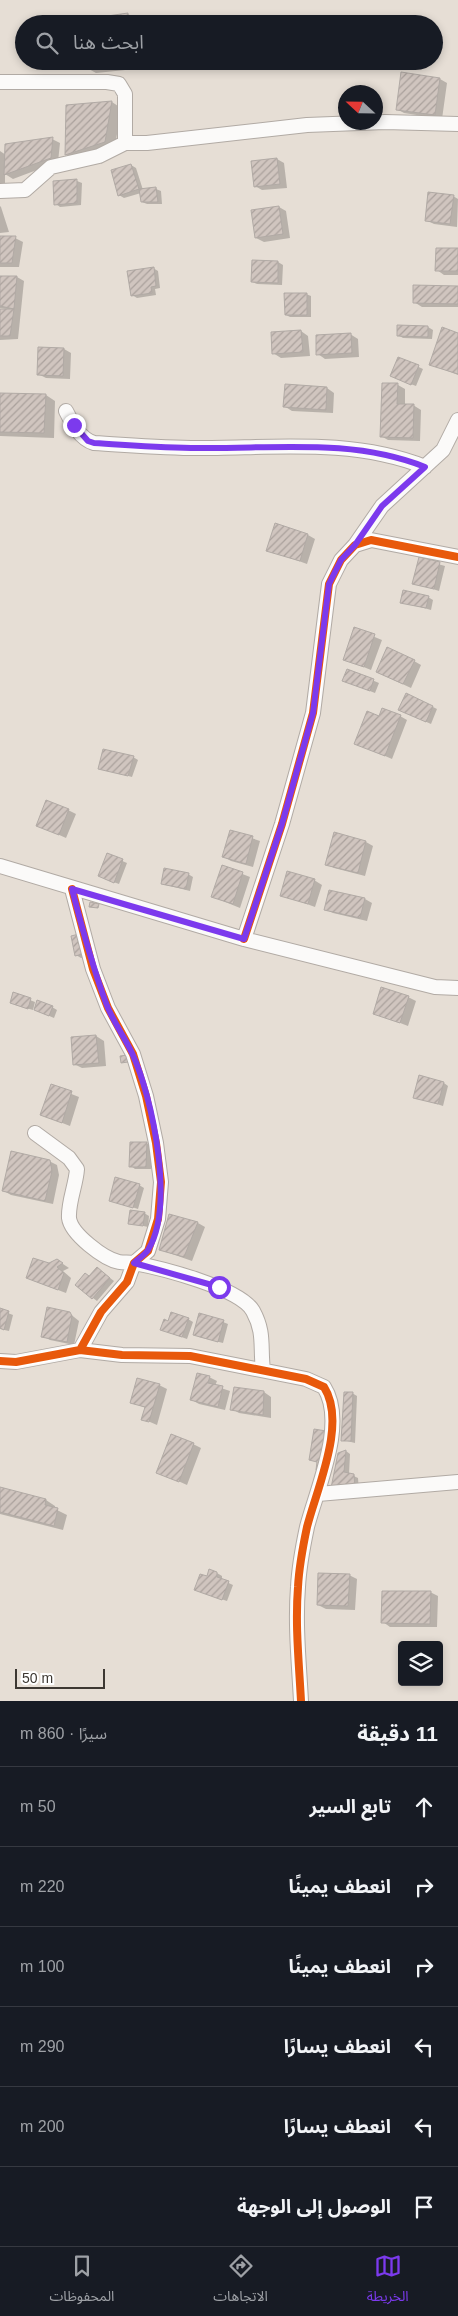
<!DOCTYPE html>
<html lang="ar">
<meta charset="utf-8">
<style>
:root{--surface:#171b24;--page:#20242c;--text:#f1f3f6;--muted:#9ea1a6;--line:#363941;--accent:#7c3aed}
body{margin:0;font-family:Helvetica,"Noto Sans Arabic",sans-serif;background:var(--page);color:var(--text);direction:rtl}
.controls{position:absolute;right:15px;bottom:15px;display:grid;overflow:hidden;border-radius:5px;box-shadow:0 2px 8px #0003}
.controls button{width:45px;height:45px;display:grid;place-items:center;padding:0;border:0;border-bottom:1px solid var(--line);background:var(--surface);color:var(--text);font:25px sans-serif}
.compass{position:absolute;left:338px;top:85px;width:45px;height:45px;border-radius:50%;background:var(--surface);box-shadow:0 2px 8px #0003;rotate:292deg}
.scale{position:absolute;left:15px;bottom:12px;width:90px;box-sizing:border-box;padding-left:5px;border:2px solid #3d3832;border-top:0;font-size:14px;line-height:18px;white-space:nowrap;color:#3d3832;-webkit-text-stroke:4px #fff;paint-order:stroke}
.stop{position:absolute;width:15px;height:15px;margin:-11px;border:4px solid #7c3aed;border-radius:50%;background:#fff}
.stop.end{background:#7c3aed;border-color:#fff;box-shadow:0 1px 5px #0008}
.list{margin:0;padding:0;list-style:none}
h2{display:flex;justify-content:space-between;align-items:center;height:65px;margin:0;padding:0 20px;font-size:21px}
h2 small{font-size:16px;font-weight:400;color:var(--muted)}
.list li{display:grid;grid-template-columns:32px 1fr auto;gap:15px;align-items:center;box-sizing:border-box;height:80px;padding:0 20px;border-top:1px solid var(--line)}
.list b{display:block;font-size:19px;white-space:nowrap}
.list em{font-size:16px;font-style:normal;color:var(--muted)}
.icon{flex:none;width:28px;height:28px;fill:none;stroke:currentColor;stroke-width:2;stroke-linecap:round;stroke-linejoin:round}
.map{position:relative;flex:none;width:458px;height:1701px;overflow:hidden;direction:ltr}
.search{position:absolute;background:var(--surface);box-shadow:0 2px 8px #0003;left:15px;right:15px;top:15px;height:55px;display:flex;align-items:center;gap:12px;box-sizing:border-box;padding:0 18px;border-radius:28px;color:var(--muted);font-size:19px}
.sheet{height:545px;background:var(--surface)}
nav{display:flex;justify-content:space-around;align-items:center;box-sizing:border-box;height:70px;border-top:1px solid var(--line);background:var(--surface);font-size:14px;color:var(--muted)}
nav a{display:grid;justify-items:center;gap:2px}
nav .on{color:var(--accent)}
.map>svg:first-child{display:block}
.shadow{fill:#0003}
.building{fill:url(#building-hatch);stroke:#b1aaa5}
.lines{fill:none;stroke-linecap:round;stroke-linejoin:round}
.minor-casing{stroke:#b1aaa4;stroke-width:16}
.minor{stroke:#fbfaf9;stroke-width:14}
.cycleway-casing{stroke:#fff;stroke-width:11}
.cycleway{stroke:#e8590c;stroke-width:8}
.route{stroke:#7c3aed;stroke-width:6}
</style>
<div class="map">
<svg width="458" height="1701" viewBox="0 0 458 1701">
<defs>
<pattern id="building-hatch" width="6" height="6" patternUnits="userSpaceOnUse" patternTransform="scale(1.25)"><rect width="6" height="6" fill="#d0c5bf"/><path d="M-1 1l2-2M0 6l6-6M5 7l2-2" fill="none" stroke="#aaa19c"/></pattern>
</defs>
<rect width="100%" height="100%" fill="#e6ded5"/>
<path class="shadow" d="M128,14L138,20V24H88V20Z
M87,61H136L135,69L96,73L87,68Z
M402,74L440,79L447,83L442,119L404,113L397,109Z
M112,102L121,108L115,147L76,160L66,154L67,106Z
M52,139L60,143L58,162L13,179L5,174V186H0V151L6,155Z
M277,159L284,163L287,188L262,190L255,186Z
M131,165L136,168L143,190L156,189L161,191L162,204H147L142,202L141,193L124,198L119,195Z
M77,181L82,183L81,205L60,207L56,204L55,183Z
M453,196L458,199L457,227L434,224L426,220Z
M0,206L1,207L9,232L0,233Z
M279,207L286,211L290,238L264,242L256,238Z
M0,237L15,238L23,242L19,267H0Z
M458,249V275H444L437,270Z
M278,262L283,265L282,285L257,284L252,282Z
M153,268L158,271L160,288L155,289L156,295L137,298L132,295Z
M0,277H17L24,281L18,339L0,340V310L7,309L0,308Z
M458,287V307H422L414,302Z
M306,294L311,296V317H290L286,315Z
M399,326L428,327L433,330L432,339L403,338L398,335Z
M301,331L308,336L310,356L281,358L273,353Z
M350,334L358,339L359,357L325,359L318,354Z
M458,334V375L430,364Z
M64,349L71,353L70,379L46,378L38,374Z
M399,358L423,369L416,386L397,379Z
M398,385L405,389V405H413L421,410L420,441L388,440L381,436Z
M327,388L334,393L333,413L292,411L284,406Z
M0,394L46,395L55,401L54,438L0,436Z
M308,535L315,539L307,564L268,550Z
M420,559L445,566L439,591L414,583Z
M428,597L433,600L431,610L402,602Z
M355,629L382,640L371,670L344,659Z
M414,661L421,665L411,688L385,676Z
M348,670L379,683L375,693L349,683Z
M433,707L437,709L431,724L404,712Z
M400,716L407,720L392,759L355,743L380,718Z
M133,757L138,760L132,777L100,768Z
M68,810L76,814L66,838L37,825Z
M231,831L260,841L253,867L231,861L224,857Z
M366,842L373,846L365,876L334,868L327,864Z
M108,855L127,863L119,884L105,879Z
M222,866L250,877L240,908L213,897Z
M188,874L193,877L190,891L162,884Z
M314,880L322,885L315,907L282,895Z
M365,899L372,903L367,921L333,913L325,909Z
M72,937L87,957L81,958L76,955Z
M14,994L35,1002L33,1010L16,1005Z
M408,997L416,1001L408,1026L374,1013Z
M52,1007L57,1010L54,1018L40,1012Z
M96,1036L104,1041L106,1066L82,1068L74,1064L72,1039Z
M444,1083L448,1086L443,1106L415,1097Z
M51,1086L79,1097L70,1126L42,1115Z
M146,1143L151,1146V1169H135L131,1166Z
M49,1161L57,1165L59,1175L53,1204L11,1195L4,1191Z
M139,1185L144,1188L138,1209L110,1200Z
M144,1213L149,1216L148,1227L130,1223Z
M170,1216L198,1223L205,1227L192,1261L161,1250Z
M57,1260L69,1268L63,1271L71,1278L66,1293L34,1281L49,1265Z
M97,1268L114,1281L97,1301L93,1298L89,1277Z
M0,1310L13,1315L9,1331L0,1329Z
M69,1313L79,1321L74,1345L50,1340L42,1336Z
M188,1319L193,1322L187,1339L167,1332L169,1322Z
M223,1322L228,1324L223,1343L199,1337Z
M209,1377L217,1381L215,1386L230,1391L225,1410L199,1404L192,1400Z
M159,1385L167,1389L157,1425L143,1419L146,1408L131,1402Z
M264,1392L271,1397V1418L239,1413L232,1409Z
M352,1393L357,1396L355,1443L343,1440Z
M193,1444L201,1448L187,1485L158,1472Z
M346,1451L350,1454L349,1474L358,1478L359,1491L337,1490Z
M0,1489L46,1500L55,1506V1509L67,1515L63,1530L0,1514Z
M217,1573L222,1576V1580L233,1585L227,1601L200,1592L207,1578Z
M349,1575L357,1579L355,1610L326,1609L318,1605Z
M430,1592L438,1596L437,1627H390L383,1622Z"/>
<path class="building" d="M128,13V24H87V19Z
M86,61H126V64L85,69Z
M401,72L440,78L435,115L396,110Z
M112,101L105,142L65,155L66,105Z
M53,137L51,158L4,175L5,144Z
M277,158L280,184L254,187L251,161Z
M131,164L139,189L118,196L111,170Z
M77,179V203L54,205L53,181Z
M156,187L158,202H141L139,189Z
M428,192L454,195L450,224L425,221Z
M279,206L283,234L255,238L251,210Z
M0,236H16L12,263H0Z
M436,248H458V271H435Z
M252,260L278,261V283L251,282Z
M154,267L156,286L151,287L152,293L131,296L127,271Z
M0,276H17L14,309L0,306Z
M413,285L458,286V304L413,303Z
M284,293H307V315H285Z
M0,309H14L10,336H0Z
M397,325L428,326V337L397,336Z
M442,327L458,333V374L429,365Z
M301,330L303,352L272,354L271,332Z
M351,333L352,353L316,355V335Z
M38,347L64,348L63,376L37,375Z
M398,357L419,365L411,385L390,376Z
M382,383H398L397,404H414L413,438L380,437Z
M285,384L327,387L326,410L283,407Z
M0,393L46,394L44,433L0,432Z
M275,523L308,534L300,561L266,551Z
M419,557L440,562L434,589L412,584Z
M403,590L429,596L426,608L400,603Z
M354,627L375,634L364,667L343,660Z
M387,647L415,660L403,684L376,672Z
M347,669L374,679L370,691L342,681Z
M406,693L433,706L426,722L398,710Z
M382,708L401,715L385,756L354,744L367,711L379,716Z
M103,749L134,756L128,776L98,769Z
M46,800L69,809L59,835L36,826Z
M230,830L253,836L246,864L222,857Z
M334,832L366,841L358,873L325,865Z
M107,853L123,859L114,883L98,876Z
M222,865L243,872L233,904L211,897Z
M164,868L189,873L186,889L161,884Z
M287,871L315,879L308,904L280,896Z
M329,890L365,898L360,918L324,910Z
M90,902L99,904L98,908L89,907Z
M79,934L83,954L75,956L71,936Z
M381,987L409,996L400,1023L373,1014Z
M13,992L31,998L28,1009L10,1003Z
M37,1000L53,1006L49,1016L34,1010Z
M96,1035L99,1063L73,1065L71,1037Z
M128,1055V1062L121,1063L120,1056Z
M419,1075L444,1082L438,1104L413,1098Z
M51,1084L72,1091L62,1123L40,1115Z
M130,1142H147L146,1167H129Z
M11,1151L50,1160L52,1171L45,1201L2,1191Z
M115,1177L140,1184L133,1208L109,1201Z
M130,1210L145,1212L143,1226L128,1224Z
M169,1214L198,1222L184,1257L159,1250Z
M33,1258L49,1263L57,1259L63,1263L57,1267L64,1273L58,1290L26,1278Z
M97,1267L110,1278L92,1299L75,1285L85,1273L89,1276Z
M47,1307L70,1312L72,1316L67,1342L41,1337Z
M0,1308L9,1311L4,1330L0,1328Z
M171,1312L189,1318L182,1337L160,1330L164,1319L168,1321Z
M199,1313L224,1320L218,1342L193,1335Z
M197,1373L210,1376L208,1383L223,1386L218,1407L190,1400Z
M137,1378L160,1384L149,1422L141,1420L145,1407L130,1403Z
M234,1387L264,1391L263,1415L230,1410Z
M344,1392H353L351,1441H341Z
M314,1429L326,1431L319,1471L316,1470L317,1462L309,1460Z
M171,1434L194,1443L179,1482L156,1473Z
M346,1450L344,1472L354,1474L355,1489L331,1488L338,1453Z
M0,1487L46,1499L45,1505L58,1508L54,1526L0,1512Z
M209,1569L217,1572V1577L229,1581L222,1600L194,1590L200,1574L207,1576Z
M318,1573L350,1574L348,1606L317,1605Z
M382,1591H431L430,1624L381,1623Z"/>
<g class="lines">
<g class="minor-casing">
<path id="minor" d="M0,82H107L119,84L125,94V143
M0,191L25,190L51,167L99,156L125,143H147L307,125L385,122L458,124
M66,411C72,423 80,439 94,443C129,445 163,448 198,448C274,448 352,438 425,467
M355,545L382,506L443,450L458,420
M0,866L244,939L435,987L458,988
M72,889L93,969L108,1008L133,1054L146,1096L156,1143L161,1182L158,1219L148,1251L134,1263L127,1282L101,1312L80,1350
M244,939L282,824L313,713L329,584L341,560L355,545L371,540L458,557
M35,1133L69,1158L77,1169C76,1185 68,1202 69,1218C71,1234 104,1259 119,1262C124,1263 129,1262 134,1263C161,1268 240,1288 253,1311C265,1333 260,1346 263,1370
M0,1361L16,1362L80,1350L122,1355L190,1356L306,1379L324,1387C347,1423 317,1488 307,1527C303,1546 299,1567 298,1587C295,1625 299,1663 301,1701
M318,1494L458,1482"/>
</g>
<use href="#minor" class="minor"/>
<g class="cycleway-casing">
<path id="cycleway" d="M72,889L93,969L108,1008L133,1054L146,1096L156,1143L161,1182L158,1219L148,1251L134,1263L127,1282L101,1312L80,1350
M244,939L282,824L313,713L329,584L341,560L355,545L371,540L458,557
M0,1361L16,1362L80,1350L122,1355L190,1356L306,1379L324,1387C347,1423 317,1488 307,1527C303,1546 299,1567 298,1587C295,1625 299,1663 301,1701"/>
</g>
<use href="#cycleway" class="cycleway"/>
</g>
<g class="lines">
<path class="route" d="M74,425L88,441L94,443C129,445 163,448 198,448C274,449 352,438 425,467L382,506L355,545L341,560L329,584L313,713L282,824L244,939L72,889C82,928 92,965 106,1003C112,1020 124,1036 132,1053C153,1098 175,1207 148,1250C145,1255 138,1259 134,1263L219,1287"/>
</g>
</svg>
<div class="controls">
<button><svg class="icon" aria-label="layers" viewBox="0 0 24 24"><path d="M12 4l9 5-9 5-9-5zM3 14l9 5 9-5"/></svg></button>
</div>
<svg class="compass" viewBox="-18 -18 36 36"><path d="M0-13l5 13h-10z" fill="#e53935"/><path d="M0 13l5-13h-10z" fill="#9ea1a6"/></svg>
<div class="scale">50 m</div>
<div class="stop" style="left:219px;top:1287px"></div>
<div class="stop end" style="left:74px;top:425px"></div>
<div class="search"><svg class="icon" aria-label="search" viewBox="0 0 24 24"><circle cx="10" cy="10" r="6"/><path d="M15 15l6 6"/></svg>ابحث هنا</div>
</div>
<section class="sheet">
<h2>11 دقيقة<small>سيرًا · 860 m</small></h2>
<ul class="list">
<li><svg class="icon" aria-label="ahead" viewBox="0 0 24 24"><path d="M12 20V5M6 11l6-6 6 6"/></svg><div><b>تابع السير</b></div><em>50 m</em></li>
<li><svg class="icon" aria-label="right" viewBox="0 0 24 24"><path d="M7 20v-9h11M14 6l5 5-5 5"/></svg><div><b>انعطف يمينًا</b></div><em>220 m</em></li>
<li><svg class="icon" aria-label="right" viewBox="0 0 24 24"><path d="M7 20v-9h11M14 6l5 5-5 5"/></svg><div><b>انعطف يمينًا</b></div><em>100 m</em></li>
<li><svg class="icon" aria-label="left" viewBox="0 0 24 24"><path d="M17 20v-9H6M10 6l-5 5 5 5"/></svg><div><b>انعطف يسارًا</b></div><em>290 m</em></li>
<li><svg class="icon" aria-label="left" viewBox="0 0 24 24"><path d="M17 20v-9H6M10 6l-5 5 5 5"/></svg><div><b>انعطف يسارًا</b></div><em>200 m</em></li>
<li><svg class="icon" aria-label="arrive" viewBox="0 0 24 24"><path d="M6 21V4h12l-3 4 3 4H6"/></svg><div><b>الوصول إلى الوجهة</b></div></li>
</ul>
</section>
<nav>
<a class="on"><svg class="icon" aria-label="map" viewBox="0 0 24 24"><path d="M3 6l6-2 6 2 6-2v14l-6 2-6-2-6 2zM9 4v14M15 6v14"/></svg>الخريطة</a>
<a><svg class="icon" aria-label="directions" viewBox="0 0 24 24"><path d="M12 3l9 9-9 9-9-9zM9 14v-3h6M13 9l2 2-2 2"/></svg>الاتجاهات</a>
<a><svg class="icon" aria-label="saved" viewBox="0 0 24 24"><path d="M7 4h10v16l-5-4-5 4z"/></svg>المحفوظات</a>
</nav>
